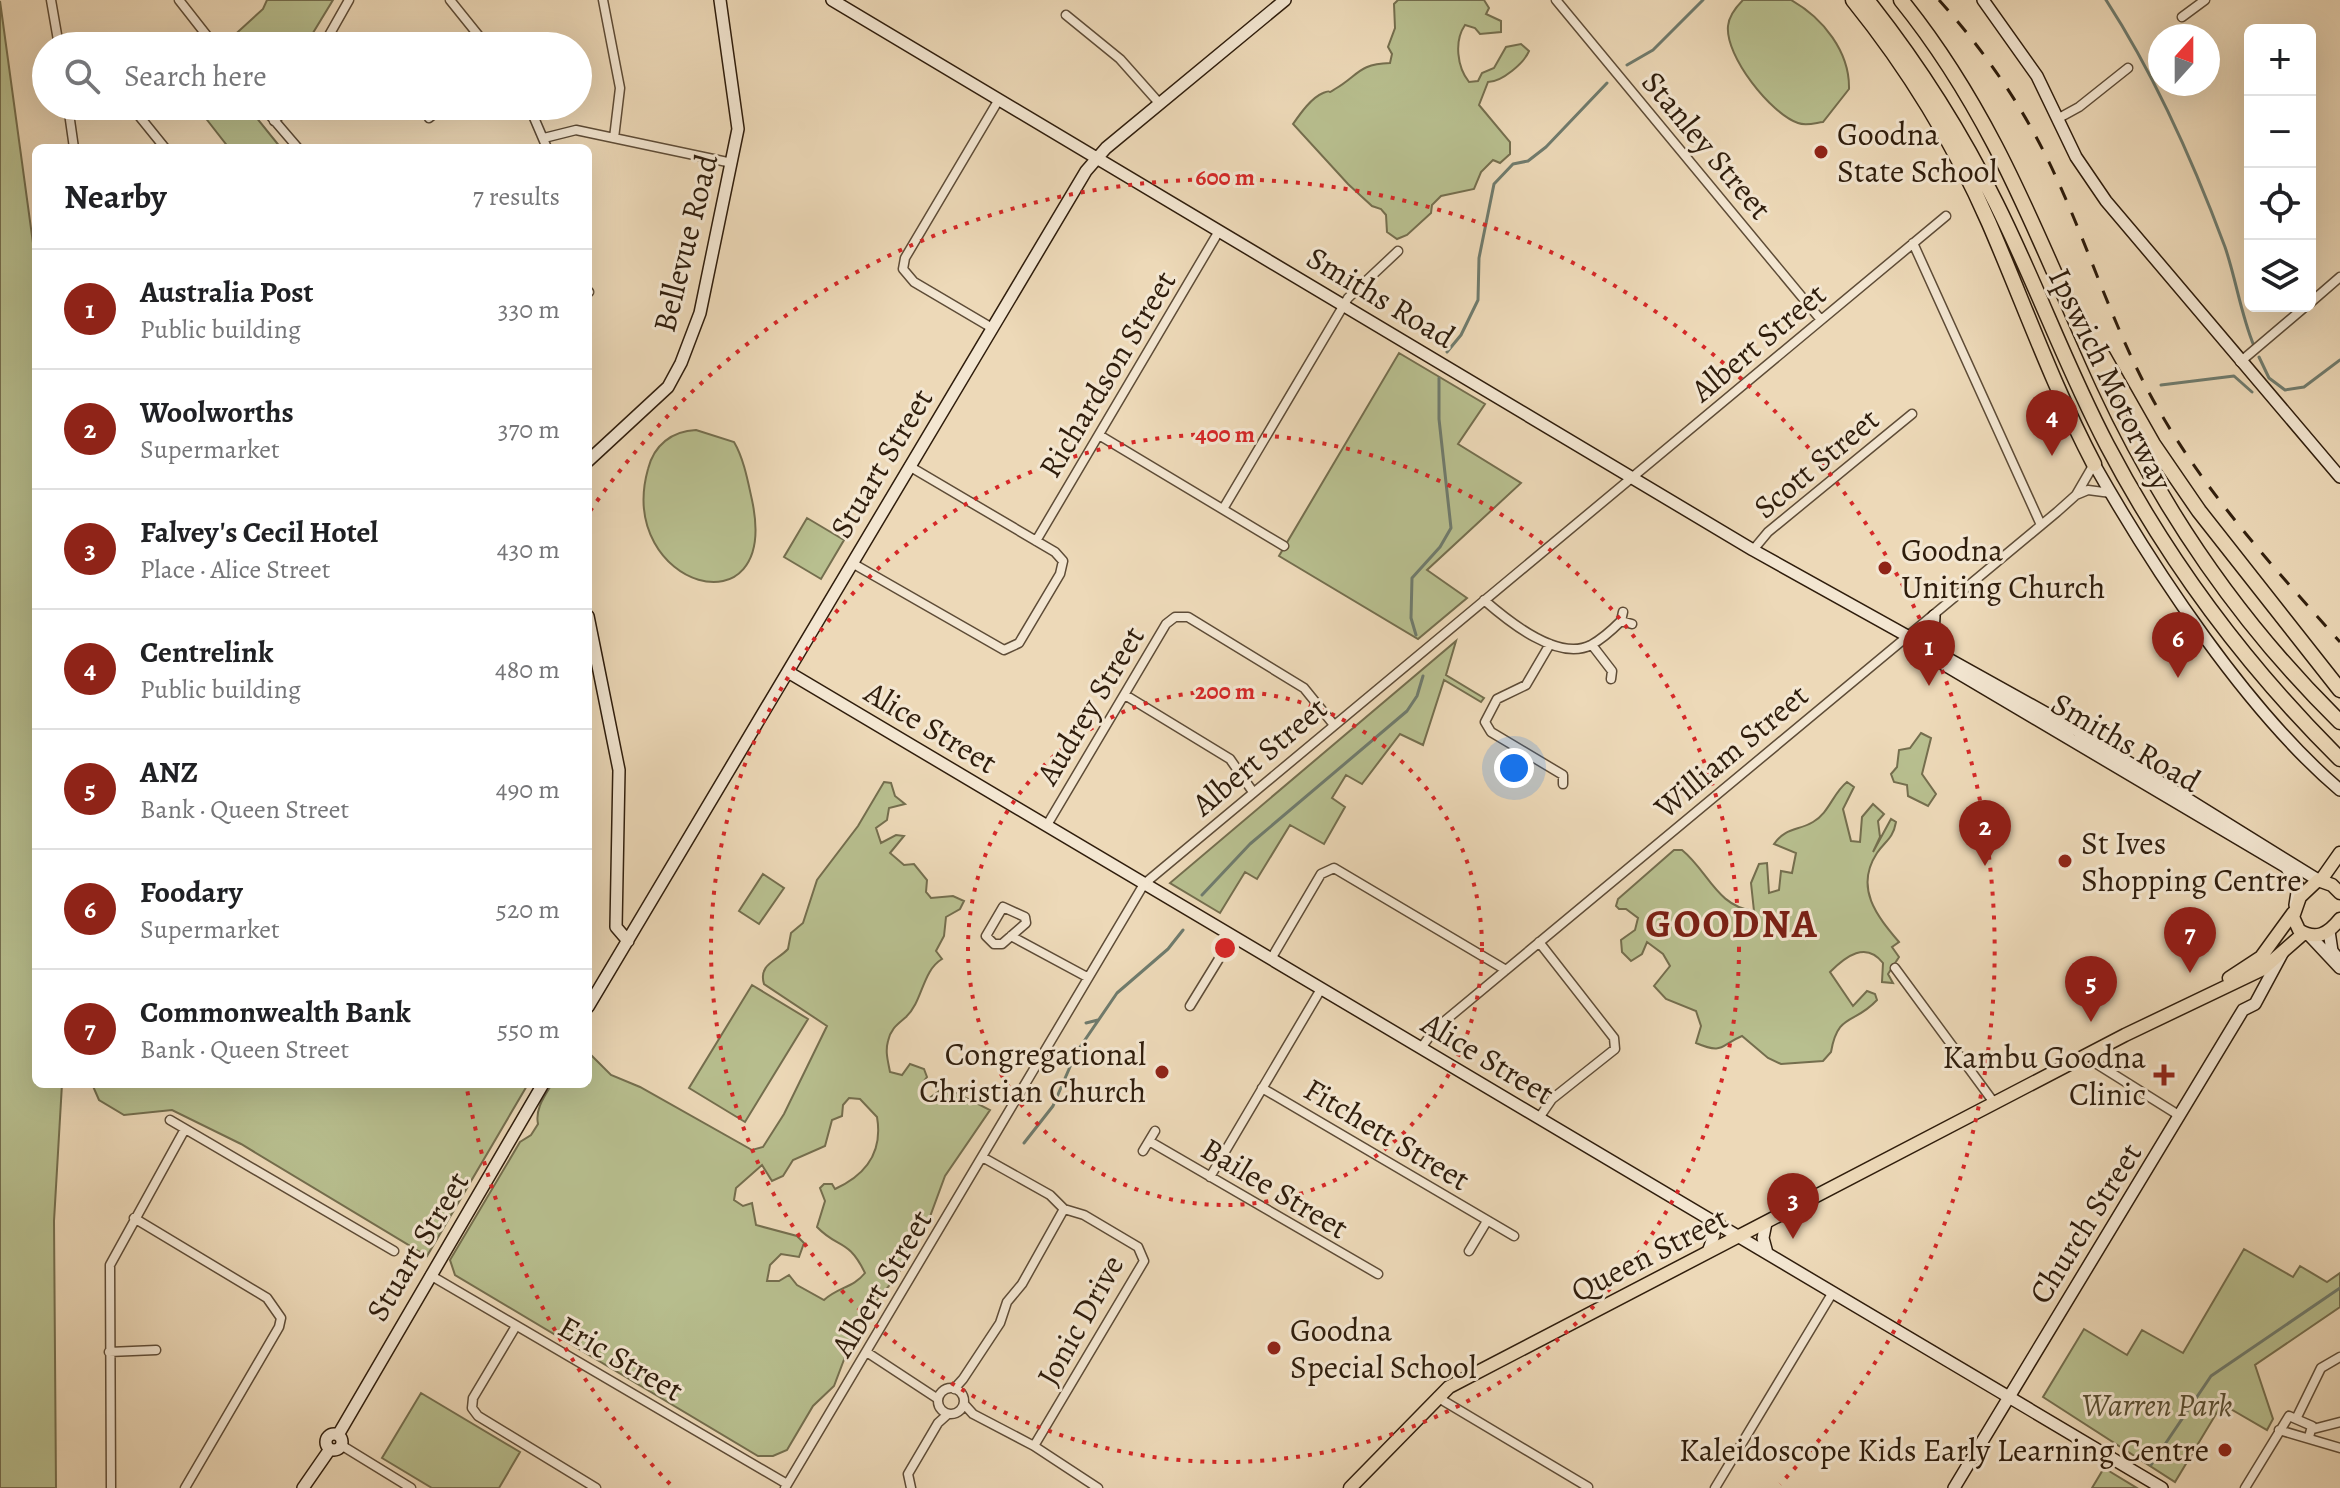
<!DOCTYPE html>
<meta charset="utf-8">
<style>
:root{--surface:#fff;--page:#f2f2f2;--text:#202124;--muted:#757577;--line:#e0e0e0;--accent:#8f2418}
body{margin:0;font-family:Alegreya,serif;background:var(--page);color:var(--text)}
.controls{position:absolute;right:24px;top:24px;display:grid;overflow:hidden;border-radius:12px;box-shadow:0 8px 32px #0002}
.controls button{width:72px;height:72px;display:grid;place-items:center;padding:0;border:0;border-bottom:2px solid var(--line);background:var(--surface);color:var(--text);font:40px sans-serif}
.compass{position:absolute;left:2148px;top:24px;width:72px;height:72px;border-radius:50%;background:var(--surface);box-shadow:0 8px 32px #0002;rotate:21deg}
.you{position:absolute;left:1514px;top:768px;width:28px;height:28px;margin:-20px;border:6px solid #fff;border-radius:50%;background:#1a73e8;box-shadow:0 0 0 12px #1a73e833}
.badge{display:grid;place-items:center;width:52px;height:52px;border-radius:50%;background:var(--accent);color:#fff;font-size:26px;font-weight:700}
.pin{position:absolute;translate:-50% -66px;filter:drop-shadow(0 2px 4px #0008)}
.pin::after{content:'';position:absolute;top:42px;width:28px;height:24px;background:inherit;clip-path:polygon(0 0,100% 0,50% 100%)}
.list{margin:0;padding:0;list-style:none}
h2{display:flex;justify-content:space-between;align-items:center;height:104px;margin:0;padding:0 32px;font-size:34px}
h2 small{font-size:26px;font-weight:400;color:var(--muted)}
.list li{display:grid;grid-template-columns:52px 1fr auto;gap:24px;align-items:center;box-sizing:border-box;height:120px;padding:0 32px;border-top:2px solid var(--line)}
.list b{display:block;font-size:30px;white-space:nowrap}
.list p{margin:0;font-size:26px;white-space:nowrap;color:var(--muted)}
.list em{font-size:26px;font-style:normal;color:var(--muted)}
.icon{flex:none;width:44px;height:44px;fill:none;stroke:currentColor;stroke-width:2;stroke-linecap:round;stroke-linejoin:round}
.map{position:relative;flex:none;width:2340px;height:1488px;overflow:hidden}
.search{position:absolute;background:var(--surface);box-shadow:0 8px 32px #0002;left:32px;top:32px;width:560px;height:88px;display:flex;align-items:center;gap:20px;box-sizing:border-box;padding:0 28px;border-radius:44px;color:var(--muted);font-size:30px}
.panel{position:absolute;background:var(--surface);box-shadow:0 8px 32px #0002;left:32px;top:144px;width:560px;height:944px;border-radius:12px}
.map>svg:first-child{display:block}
.green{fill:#b8bf8f;stroke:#746e4e;stroke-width:2;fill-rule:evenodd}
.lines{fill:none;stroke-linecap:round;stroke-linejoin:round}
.stream{stroke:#6f7b6d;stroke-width:3}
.street-casing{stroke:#5e4c37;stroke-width:11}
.secondary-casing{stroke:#2f1d0c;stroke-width:14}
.primary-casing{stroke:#2f1d0c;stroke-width:15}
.highway-casing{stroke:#2f1d0c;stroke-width:17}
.street{stroke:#f3e6d1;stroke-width:8}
.secondary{stroke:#f3e6d1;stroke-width:11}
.primary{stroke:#edd9b8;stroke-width:12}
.highway{stroke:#edd9b8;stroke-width:14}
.rail{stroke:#2f1d0c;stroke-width:3;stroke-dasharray:14 14;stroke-linecap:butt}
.ring{fill:none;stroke:#d62828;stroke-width:4;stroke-dasharray:4 8}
.poi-dot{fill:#8f2418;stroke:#f3e6d1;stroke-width:3}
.labels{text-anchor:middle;stroke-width:6;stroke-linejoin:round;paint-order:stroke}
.poi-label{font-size:32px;fill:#2f1d0c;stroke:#f3e6d1;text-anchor:start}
.street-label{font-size:32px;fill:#2f1d0c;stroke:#f3e6d1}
.park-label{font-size:32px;font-style:italic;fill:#584e33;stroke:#f3e6d1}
.district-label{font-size:40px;font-weight:bold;letter-spacing:2px;fill:#7a1f14;stroke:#f3e6d1}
.centre{fill:#d62828;stroke:#f3e6d1;stroke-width:4}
.ring-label{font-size:24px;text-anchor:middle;font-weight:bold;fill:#d62828;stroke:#f3e6d1;stroke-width:6;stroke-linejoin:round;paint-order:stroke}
</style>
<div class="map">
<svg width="2340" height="1488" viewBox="0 0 2340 1488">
<rect width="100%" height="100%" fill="#edd9b8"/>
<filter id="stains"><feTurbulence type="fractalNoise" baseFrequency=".0025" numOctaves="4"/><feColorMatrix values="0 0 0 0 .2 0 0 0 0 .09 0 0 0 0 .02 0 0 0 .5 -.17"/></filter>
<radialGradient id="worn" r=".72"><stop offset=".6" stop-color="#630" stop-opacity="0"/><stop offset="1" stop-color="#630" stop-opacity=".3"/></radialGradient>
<path class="green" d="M267,0H333L305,46H234L229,40L263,9Z
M1398,0H1484L1489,8L1486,14L1501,21V32L1480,34L1475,28L1465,25C1454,41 1457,67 1469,82L1478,81L1482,73L1494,68L1506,47L1521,44L1529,51C1524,63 1502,82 1488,82L1479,105L1510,142V154L1500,163L1493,160L1481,172L1474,189L1441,196L1432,205L1431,213L1407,235L1397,239L1387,232L1386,215L1381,209L1372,206L1348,184L1293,124C1300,114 1311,98 1323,93C1334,88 1325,96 1335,89C1359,75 1358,64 1390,63L1392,54L1388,47L1395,28L1394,4Z
M1743,0H1791C1823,18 1850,52 1849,89L1823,122C1815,123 1806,126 1798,123C1771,114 1725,56 1728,26C1729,15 1736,7 1743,0Z
M0,1L36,265V1084H62L54,1221L56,1488H0Z
M216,106H247L281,148H229L204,116Z
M1399,353L1485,404L1458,444L1521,483L1427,570L1467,598L1418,639L1279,556Z
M696,430L734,442C744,459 748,482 752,500C781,636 615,587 648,469C654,445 672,431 696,430Z
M807,518L844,540L821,579L784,557Z
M1456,641L1446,675L1484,698L1481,702L1444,680L1423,745L1400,734L1362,784L1346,775L1332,798L1345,807L1324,844L1290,825L1257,879L1245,872L1220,913L1170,883Z
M1921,733L1931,738L1922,774L1936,794L1928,806L1908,796L1907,785L1894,782L1891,774L1897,767L1899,750L1910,748Z
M884,782L891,783L895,796L905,804L889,808L887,820L876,828L881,843L896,835L904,836L890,853L904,865L914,864L927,880L926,892L931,898L953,896L964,901L960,909L946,917L944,936L936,951L942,959C922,971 923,1001 906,1017C898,1024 891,1028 888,1041C885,1052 888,1061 890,1072L902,1075L910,1064L924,1069L927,1077L920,1086L928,1099L945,1087L990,1110L945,1176L928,1222L895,1279L859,1320L834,1386L813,1406L787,1450L773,1456H758L455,1275L450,1260L520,1142L531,1135L538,1124C535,1109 544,1097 552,1084H588V1052L611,1075L640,1087L752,1150L763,1147L784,1114L827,1026L764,984C758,964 777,961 788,949L791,933L803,923L817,880L858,826ZM849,1098L860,1099L877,1117C883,1152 866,1175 835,1189L832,1184H824L820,1188L825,1201L817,1227C838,1249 848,1238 865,1273C853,1288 838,1287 824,1300L797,1285L789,1275L779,1281H767L770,1265L781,1254L799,1257L804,1243L797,1236L756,1225L752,1203L743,1206L734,1200L736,1188L762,1165L772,1181L783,1176L793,1160L825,1146L832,1120L842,1116L843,1105Z
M1847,782L1854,787L1843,809L1851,841L1860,842L1862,817L1873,804L1884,814L1878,821L1880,837L1873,852L1891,819L1896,822C1893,839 1885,841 1877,853C1854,888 1877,916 1899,942L1892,947L1899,957L1888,974L1893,983L1882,982L1883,963C1866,941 1846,956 1830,972L1853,1006L1867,991L1875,994L1877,1000C1854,1025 1838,1012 1831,1052L1823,1061L1781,1064L1768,1058L1742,1036C1720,1045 1724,1055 1696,1043L1701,1026L1696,1011L1666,999L1654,986L1670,966L1663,954L1647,942L1642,954L1631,961L1622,952L1621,940L1635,930L1638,918L1626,909H1619L1616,906L1618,899L1674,850H1682C1708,871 1717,907 1754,911L1751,883L1759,864L1767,863L1769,893L1779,890L1781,871L1792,873L1796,853L1774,844C1786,827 1798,831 1813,822C1829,813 1833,793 1847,782Z
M763,874L784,888L759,924L739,911Z
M752,985L808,1019L745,1122L689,1088Z
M92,1084H528L427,1256L241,1144L172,1110L124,1115L99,1100Z
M2244,1249L2293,1277L2300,1266L2327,1282L2340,1273V1307L2255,1365L2273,1419L2267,1430L2222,1404L2175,1482L2043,1397L2084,1329L2127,1355L2142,1330L2183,1353Z
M421,1393L520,1452L499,1488H432L382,1458Z
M2104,1468L2137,1488H2092Z"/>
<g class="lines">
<path class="stream" d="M2106,0C2156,77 2193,161 2225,247C2236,279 2241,315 2254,346
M1627,65L1653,50L1703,0
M1447,352L1461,335L1478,300L1479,258L1494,184L1513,164L1528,161L1546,147L1607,83
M2259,357L2269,378L2285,390L2304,387L2340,360
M2161,385L2234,376L2252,392
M1416,635L1411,618L1412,578L1440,547L1451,528L1439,419V378
M1202,895L1250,844L1407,711L1417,696L1423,676
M1086,1023L1098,1020
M1024,1143L1053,1106L1076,1053L1117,993L1168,949L1183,930
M2151,1465L2211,1376L2340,1288"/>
<g class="street-casing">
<path id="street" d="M51,0L59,46
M179,0L215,46
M450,0L487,46
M603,0L620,88L614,138
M1556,0L1821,320
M1066,15L1120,59L1160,104
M2182,17L2205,0
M323,46L349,0
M68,106L74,148
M131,106L165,148
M262,106L298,148
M529,106L547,148
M429,118L444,106
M2059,118L2079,107L2128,68
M274,121L289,106
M544,138L576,130L732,163
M1913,243L2041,525
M588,291L589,292
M2310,303L2340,277
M992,328L914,282L903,269L905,258L998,101
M2240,362L2306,306
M1099,435L1284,546
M2076,495L2088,490L2111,493
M1223,509L1348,298L1398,251
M1036,541L1219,231
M1753,550L1768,532L1912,414
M852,563L1004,650L1019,643L1060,574L1063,561L1055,552L909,466
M1484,600C1508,621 1558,662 1591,645C1602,639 1612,630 1621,621
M1623,612L1621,621L1632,624
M1550,644L1526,685L1497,699L1485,722L1491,732L1563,775V784
M1592,645L1612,671L1611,679
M1125,695L1230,759L1253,792
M1047,825L1166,624L1175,617H1188L1304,688L1334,725
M1003,907L1025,917L1026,923L1002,944H994L986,936Z
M1011,936L1087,977
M1271,959L1321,874L1334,868L1506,970
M1895,968L1995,1104
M1190,1006L1233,936
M1421,1048L1435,1029L2057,512L2076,495L2094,464
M2091,1055L2097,1064L2180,1116
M1262,1088L1514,1236
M1539,1118L1552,1099L1615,1049L1614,1038L1539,942
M170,1120L394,1251
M1149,1141L1378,1274
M1143,1151L1155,1131
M984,1158L1050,1195L1064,1209L1084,1215L1138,1247L1144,1261L1034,1446
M1210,1177L1321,989
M134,1218L267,1298L281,1318L279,1327L185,1488
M1469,1251L1487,1221
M430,1275L787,1484
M516,1326L473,1398L472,1408L478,1416L596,1488
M109,1352L156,1350
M868,1353L938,1399
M938 1401a13 13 0 1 1 26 0a13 13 0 1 1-26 0Z
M954,1389L963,1379L1000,1323L1007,1302L1022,1284L1064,1209
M1437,1397L1588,1487
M964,1404L973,1414L1034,1446L1098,1488
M2297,1417L2321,1368L2340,1357
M2313,1429L2340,1422
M2279,1430L2340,1448
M341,1445L411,1488
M111,1488L110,1265L185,1129
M785,1488L1144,884L1946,216
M911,1488L908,1474L938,1423L948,1414
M1715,1488L1833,1292
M2245,1488L2289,1416L2312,1426L2309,1437"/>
</g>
<g class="secondary-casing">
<path id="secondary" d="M832,0L1753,550L2078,731L2318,880
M1983,0L2037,76L2076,157L2106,201L2340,477
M588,461L668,387L681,363L700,313L738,129L720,0
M2094,464C2154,570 2247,711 2340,790
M588,616L619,770L616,927L628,941
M1934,616L1933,634L1939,652
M1906,638L1911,645L2286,867L2298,886L2295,905
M788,672L2162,1488
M2329,931L2332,951L2340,961
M2310,936L2340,968
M588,1007L1086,171L1106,148L1285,0
M1708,1220L1714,1235L1708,1252
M1766,1223L1763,1238L1767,1253
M326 1442a8 8 0 1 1 16 0a8 8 0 1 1-16 0Z
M338,1435L543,1084
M303,1488L330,1449
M1954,1488L2243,1010L2255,1004L2283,952"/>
</g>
<g class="primary-casing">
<path id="primary" d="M2321,880L2340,853
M2340,893L2332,885L2318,880L2300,897L2293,917L2299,930C2316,941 2328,934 2340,919
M2229,978L2261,957L2293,913
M1350,1488L1449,1387L2125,1035L2263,969L2304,933"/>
</g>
<g class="highway-casing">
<path id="highway" d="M1853,0C1908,68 1954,143 1989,223C2024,304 2053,386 2094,464
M1867,0C1917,63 1960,130 1996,203C2036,283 2066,367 2107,445C2168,561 2247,667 2340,759
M1901,0C1998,120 2041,248 2104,385C2162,510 2242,626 2340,722
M2088,348L2103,356L2153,444L2199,511L2340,690"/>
</g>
<use href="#street" class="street"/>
<use href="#secondary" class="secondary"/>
<use href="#primary" class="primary"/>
<use href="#highway" class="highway"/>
<path class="rail" d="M1939,0C1981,47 2017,98 2045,154C2081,226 2105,305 2141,377C2191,477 2266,559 2340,642"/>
</g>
<g class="ring">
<circle cx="1225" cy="948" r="257"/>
<circle cx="1225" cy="948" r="514"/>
<path d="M670 1484A771 771 0 0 1 467 1089M590 511A771 771 0 1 1 1780 1484"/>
</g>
<g class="poi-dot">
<circle cx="1821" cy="152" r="8"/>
<circle cx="1885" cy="568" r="8"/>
<circle cx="2065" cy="861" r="8"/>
<circle cx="1162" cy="1072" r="8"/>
<path d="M2160 1063h8v8h8v8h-8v8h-8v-8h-8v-8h8z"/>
<circle cx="1274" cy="1348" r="8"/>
<circle cx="2225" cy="1450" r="8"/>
</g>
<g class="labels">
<g class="poi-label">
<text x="1837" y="145">Goodna<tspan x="1837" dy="37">State School</tspan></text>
<text x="1901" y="561">Goodna<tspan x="1901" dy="37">Uniting Church</tspan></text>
<text x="2081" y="854">St Ives<tspan x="2081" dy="37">Shopping Centre</tspan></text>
<text x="1146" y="1065" text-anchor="end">Congregational<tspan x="1146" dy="37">Christian Church</tspan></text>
<text x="2146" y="1068" text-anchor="end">Kambu Goodna<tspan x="2146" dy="37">Clinic</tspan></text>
<text x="1290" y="1341">Goodna<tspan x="1290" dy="37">Special School</tspan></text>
<text x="2209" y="1461" text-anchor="end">Kaleidoscope Kids Early Learning Centre</text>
</g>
<g class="street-label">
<text transform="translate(1707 145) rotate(50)" y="11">Stanley Street</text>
<text transform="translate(685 243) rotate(-76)" y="11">Bellevue Road</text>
<text transform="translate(1381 297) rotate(31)" y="11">Smiths Road</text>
<text transform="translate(1758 342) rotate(-40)" y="11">Albert Street</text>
<text transform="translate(1107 374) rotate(-59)" y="11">Richardson Street</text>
<text transform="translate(2111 379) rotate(64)" y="11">Ipswich Motorway</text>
<text transform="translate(881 463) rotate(-59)" y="11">Stuart Street</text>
<text transform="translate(1816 463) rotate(-40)" y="11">Scott Street</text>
<text transform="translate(1090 705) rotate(-59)" y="11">Audrey Street</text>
<text transform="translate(931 727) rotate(31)" y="11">Alice Street</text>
<text transform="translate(2126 742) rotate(30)" y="11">Smiths Road</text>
<text transform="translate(1731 751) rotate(-40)" y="11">William Street</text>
<text transform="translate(1259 756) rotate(-40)" y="11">Albert Street</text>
<text transform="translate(1488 1058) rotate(31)" y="11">Alice Street</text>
<text transform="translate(1387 1134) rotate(31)" y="11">Fitchett Street</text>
<text transform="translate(1275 1188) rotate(31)" y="11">Bailee Street</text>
<text transform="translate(2085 1223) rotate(-58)" y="11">Church Street</text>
<text transform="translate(417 1246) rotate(-59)" y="11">Stuart Street</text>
<text transform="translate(1649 1254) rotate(-27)" y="11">Queen Street</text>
<text transform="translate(881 1283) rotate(-59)" y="11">Albert Street</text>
<text transform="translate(1080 1320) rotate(-61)" y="11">Jonic Drive</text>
<text transform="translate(621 1358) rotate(30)" y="11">Eric Street</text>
</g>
<g class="park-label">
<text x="2157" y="1416">Warren Park</text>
</g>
<g class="district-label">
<text x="1732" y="937">GOODNA</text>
</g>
</g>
<circle cx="1225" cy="948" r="12" class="centre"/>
<g class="ring-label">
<text x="1225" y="185">600 m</text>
<text x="1225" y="442">400 m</text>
<text x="1225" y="699">200 m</text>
</g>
<rect width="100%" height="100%" filter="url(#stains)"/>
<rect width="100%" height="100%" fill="url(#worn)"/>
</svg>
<div class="controls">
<button>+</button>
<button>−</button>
<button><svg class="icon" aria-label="locate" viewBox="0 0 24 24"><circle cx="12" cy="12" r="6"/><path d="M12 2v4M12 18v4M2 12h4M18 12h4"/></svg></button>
<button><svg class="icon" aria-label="layers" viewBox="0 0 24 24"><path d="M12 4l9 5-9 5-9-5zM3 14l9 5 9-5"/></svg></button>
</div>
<svg class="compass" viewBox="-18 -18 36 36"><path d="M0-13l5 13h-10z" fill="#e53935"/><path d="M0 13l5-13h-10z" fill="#757577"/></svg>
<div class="you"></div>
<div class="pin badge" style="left:1929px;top:686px">1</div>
<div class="pin badge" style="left:1985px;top:866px">2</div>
<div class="pin badge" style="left:1793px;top:1239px">3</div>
<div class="pin badge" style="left:2052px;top:456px">4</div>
<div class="pin badge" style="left:2091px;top:1022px">5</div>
<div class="pin badge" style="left:2178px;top:678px">6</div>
<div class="pin badge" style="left:2190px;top:973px">7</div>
<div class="search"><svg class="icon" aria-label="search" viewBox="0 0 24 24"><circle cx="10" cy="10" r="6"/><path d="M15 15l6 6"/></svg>Search here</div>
<section class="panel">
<h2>Nearby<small>7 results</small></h2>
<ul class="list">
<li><span class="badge">1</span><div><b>Australia Post</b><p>Public building</p></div><em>330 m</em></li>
<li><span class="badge">2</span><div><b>Woolworths</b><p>Supermarket</p></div><em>370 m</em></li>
<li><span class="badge">3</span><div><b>Falvey's Cecil Hotel</b><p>Place · Alice Street</p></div><em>430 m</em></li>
<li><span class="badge">4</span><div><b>Centrelink</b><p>Public building</p></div><em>480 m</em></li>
<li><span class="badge">5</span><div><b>ANZ</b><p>Bank · Queen Street</p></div><em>490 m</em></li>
<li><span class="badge">6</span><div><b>Foodary</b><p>Supermarket</p></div><em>520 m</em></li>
<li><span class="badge">7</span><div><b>Commonwealth Bank</b><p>Bank · Queen Street</p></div><em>550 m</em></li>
</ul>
</section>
</div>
